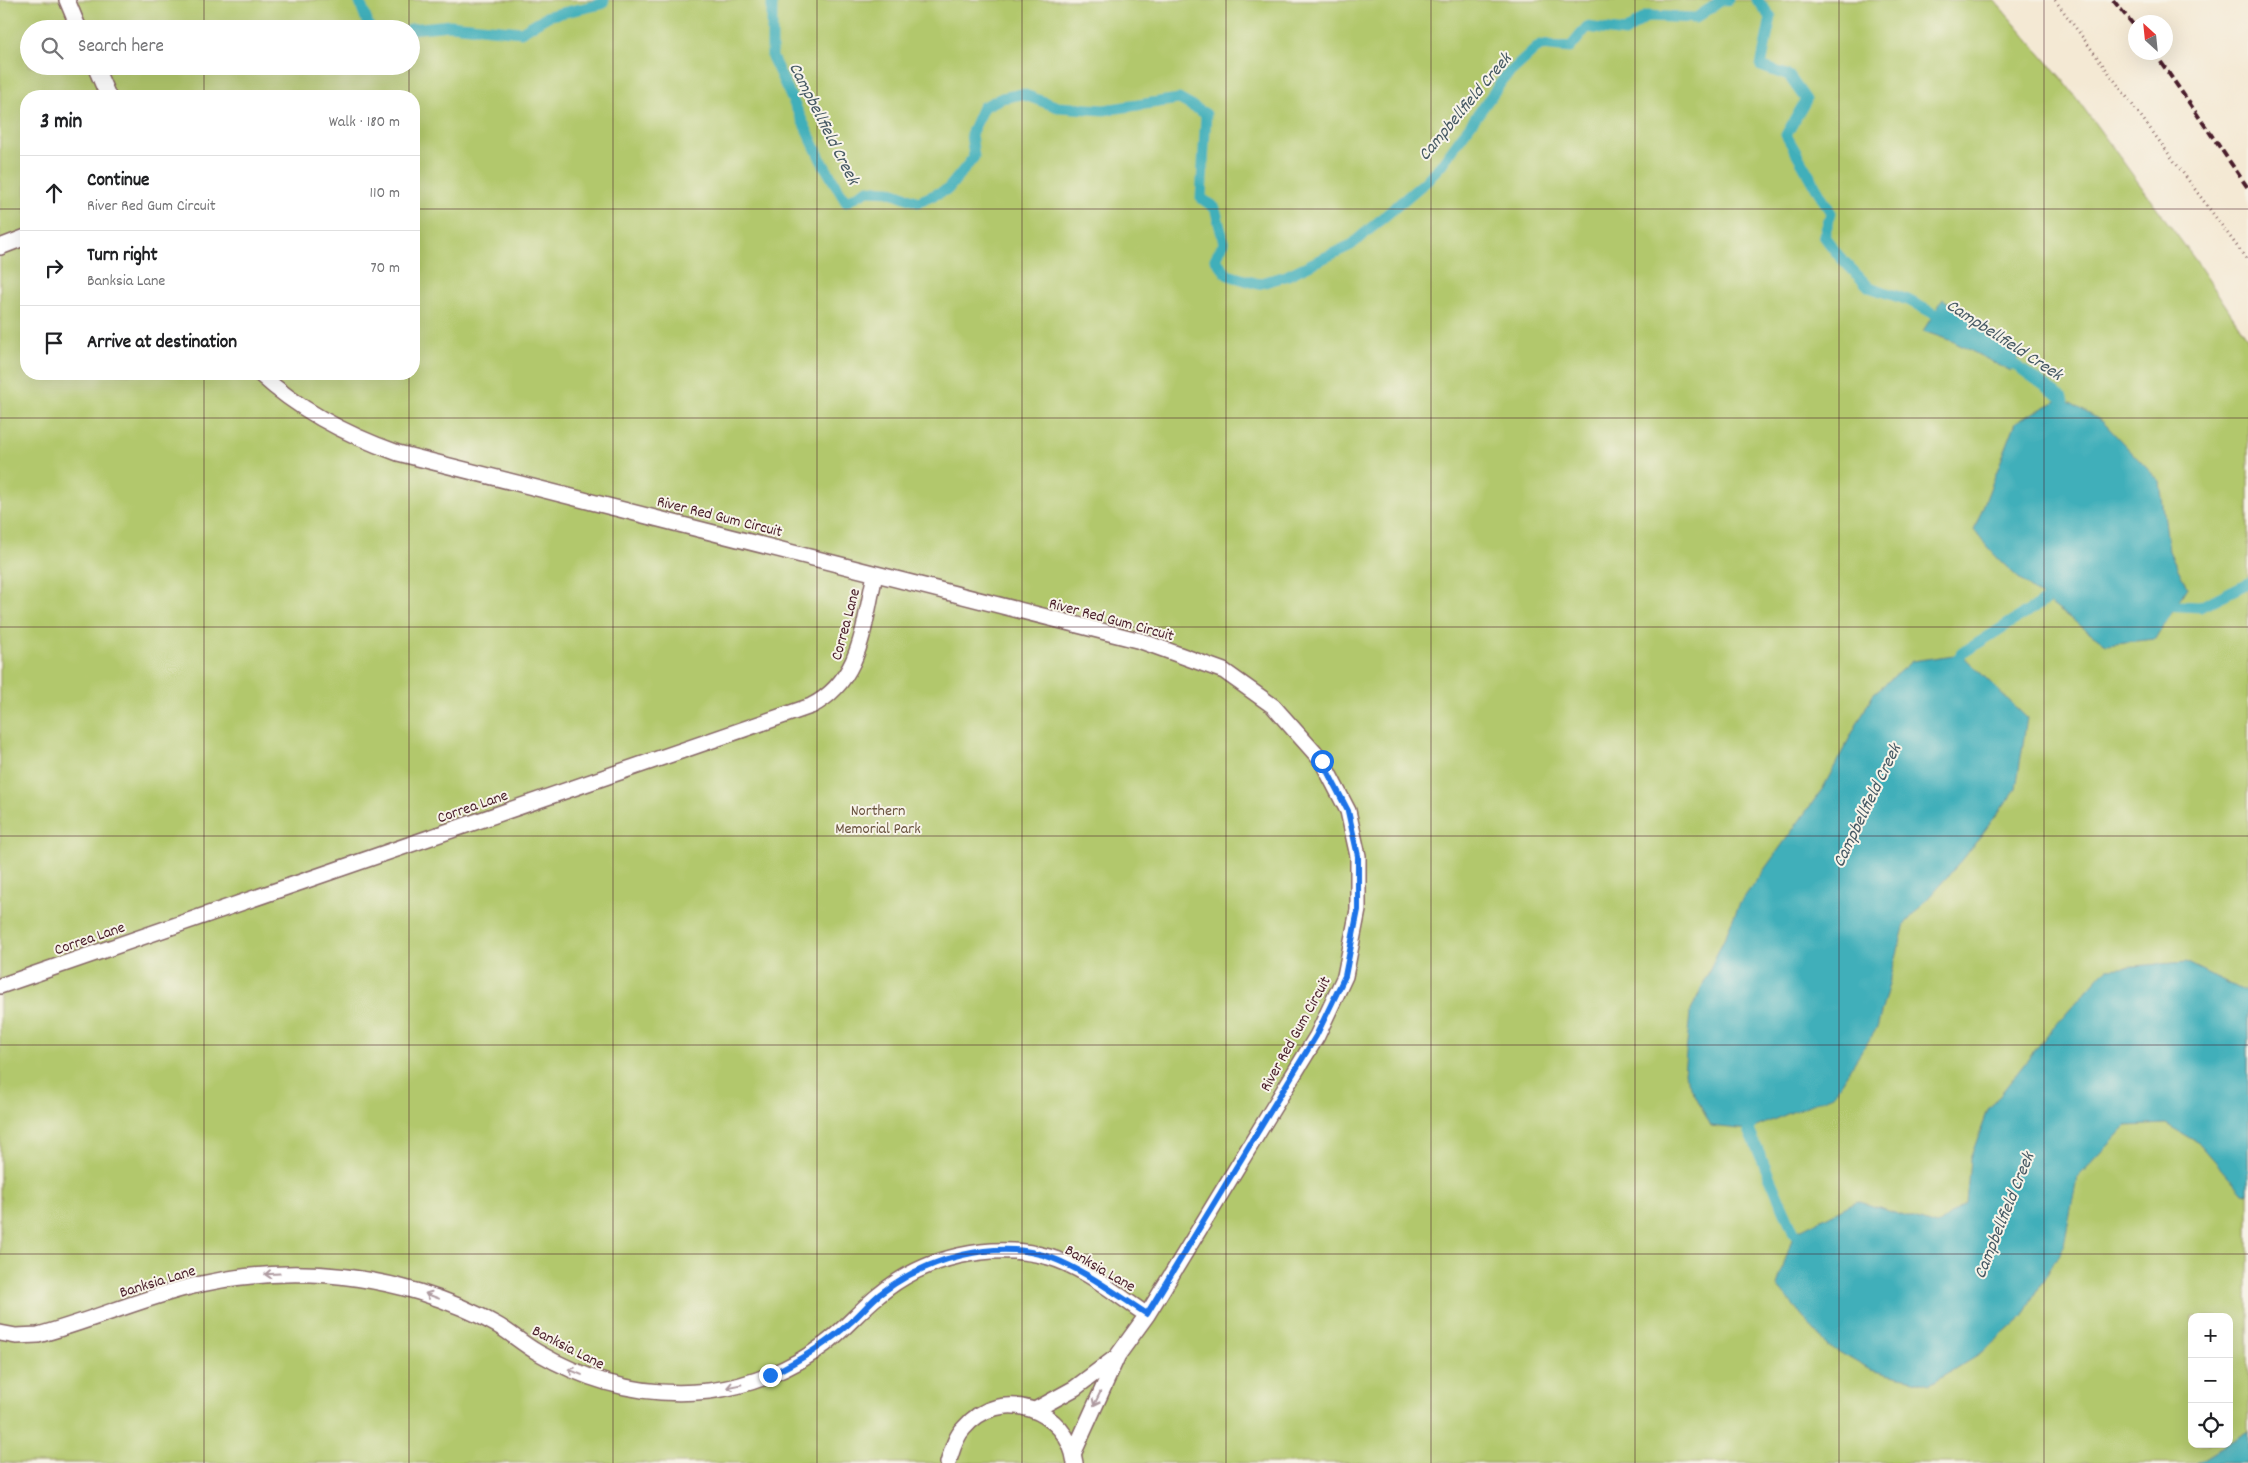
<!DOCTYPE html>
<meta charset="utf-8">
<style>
:root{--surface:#fff;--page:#f6f6f6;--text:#202124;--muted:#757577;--line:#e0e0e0}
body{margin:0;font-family:Dekko,sans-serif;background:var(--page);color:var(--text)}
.controls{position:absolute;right:15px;bottom:15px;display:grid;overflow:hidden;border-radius:10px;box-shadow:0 5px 20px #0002}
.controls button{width:45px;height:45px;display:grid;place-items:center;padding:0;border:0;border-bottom:1px solid var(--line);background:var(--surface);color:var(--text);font:25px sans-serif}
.compass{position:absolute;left:2128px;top:15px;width:45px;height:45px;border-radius:50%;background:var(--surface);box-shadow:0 5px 20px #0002;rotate:333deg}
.stop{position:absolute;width:15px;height:15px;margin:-11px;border:4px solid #1a73e8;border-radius:50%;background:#fff}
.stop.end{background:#1a73e8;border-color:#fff;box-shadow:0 1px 5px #0008}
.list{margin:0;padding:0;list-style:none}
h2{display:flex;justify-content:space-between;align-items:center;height:65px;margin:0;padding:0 20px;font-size:21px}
h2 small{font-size:16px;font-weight:400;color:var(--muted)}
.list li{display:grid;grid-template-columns:32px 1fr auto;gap:15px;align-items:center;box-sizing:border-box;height:75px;padding:0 20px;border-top:1px solid var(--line)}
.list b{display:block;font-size:19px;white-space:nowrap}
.list p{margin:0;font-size:16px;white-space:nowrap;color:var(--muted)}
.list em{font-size:16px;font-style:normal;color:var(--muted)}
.icon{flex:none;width:28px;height:28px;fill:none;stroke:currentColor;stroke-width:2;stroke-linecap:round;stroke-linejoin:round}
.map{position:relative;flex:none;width:2248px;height:1463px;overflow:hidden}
.search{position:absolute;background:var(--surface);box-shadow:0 5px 20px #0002;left:20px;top:20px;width:400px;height:55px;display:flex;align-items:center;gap:12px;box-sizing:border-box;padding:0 18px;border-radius:28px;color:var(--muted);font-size:19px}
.panel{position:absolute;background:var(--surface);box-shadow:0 5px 20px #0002;left:20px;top:90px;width:400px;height:290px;border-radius:20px}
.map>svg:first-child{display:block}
.green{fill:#b2c86c;stroke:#7e744c;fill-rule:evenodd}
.water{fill:#3fafba;stroke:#446772}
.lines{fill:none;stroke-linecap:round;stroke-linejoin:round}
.stream{stroke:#3fafba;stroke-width:11}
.lane-casing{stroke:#866666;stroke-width:18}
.path{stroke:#866666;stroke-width:3;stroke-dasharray:1 4;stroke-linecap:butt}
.lane{stroke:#fff;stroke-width:15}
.rail{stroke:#4a1f2b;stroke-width:4;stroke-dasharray:8 4;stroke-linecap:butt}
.oneway{stroke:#ae9aa0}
.route{stroke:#1a73e8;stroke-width:6}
.grid{fill:none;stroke:#4a1f2b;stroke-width:1;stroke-opacity:0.55}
.labels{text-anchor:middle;stroke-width:4;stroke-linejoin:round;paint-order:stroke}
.street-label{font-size:16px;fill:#4a1f2b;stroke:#f7f3e8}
.park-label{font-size:16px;fill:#69523e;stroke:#f7f3e8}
.water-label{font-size:18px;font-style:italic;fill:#465964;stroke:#f7f3e8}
</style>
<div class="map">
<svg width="2248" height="1463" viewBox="0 0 2248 1463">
<rect width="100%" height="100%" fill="#f7f3e8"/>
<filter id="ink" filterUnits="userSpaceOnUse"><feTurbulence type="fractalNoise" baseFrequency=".02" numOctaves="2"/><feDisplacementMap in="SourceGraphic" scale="10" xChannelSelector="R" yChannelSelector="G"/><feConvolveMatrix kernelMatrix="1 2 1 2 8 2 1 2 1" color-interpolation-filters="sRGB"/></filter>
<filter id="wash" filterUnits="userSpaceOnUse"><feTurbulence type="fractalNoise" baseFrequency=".0096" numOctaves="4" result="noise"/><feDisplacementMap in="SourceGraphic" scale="20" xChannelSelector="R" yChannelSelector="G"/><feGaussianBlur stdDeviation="1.12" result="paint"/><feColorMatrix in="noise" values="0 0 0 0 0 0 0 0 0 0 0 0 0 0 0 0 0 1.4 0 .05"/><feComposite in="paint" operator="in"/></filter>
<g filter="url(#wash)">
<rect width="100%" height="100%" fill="#f4e9d4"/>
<path class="green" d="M0,0H1994L2063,80L2196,261L2248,339V1463H0ZM29,29H411V66H29ZM26,96H414V374H26ZM2192,1317H2229V1444H2192Z"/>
<path class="water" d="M1943,299L2021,352L2010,371L1952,341L1923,331Z
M2062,398L2103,422L2160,482L2169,551L2187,587L2156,639L2106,644C2059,610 2008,577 1974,530L2016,422Z
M1961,654L2027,718L2016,789L1964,858L1905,924L1877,1028L1833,1095L1749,1130L1711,1126L1684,1073L1690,1013L1740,903L1823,788L1873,694L1912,661Z
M2186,962L2248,993V1194L2243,1193L2200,1144L2166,1124L2127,1126L2077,1178L2064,1245L2023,1316L1984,1351L1930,1384L1870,1370L1827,1345L1777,1286L1794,1233L1857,1201L1936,1226L1966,1203L1970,1159L1988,1110L2047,1035L2107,968Z
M2248,1431V1463H2196Z"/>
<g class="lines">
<path class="stream" d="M359,0L370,29
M772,0V57L821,160L846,202L868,190L889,191L918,202L948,189L974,157L971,134L983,107L1002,98L1022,94L1058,107L1104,110L1179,99L1206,114L1201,198L1215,208L1224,243L1215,259L1228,275L1258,284L1286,276L1351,245L1424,183L1441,165L1505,77L1540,45L1570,48L1587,27L1625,32L1647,16L1696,18L1722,0H1728
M1757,0L1771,17L1761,66L1789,76L1806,100L1786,135L1831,213L1824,236L1838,255L1869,287L1908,300L1946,320
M411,29L450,25L521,32L548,16L602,4L604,0
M2001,355L2062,398L2066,412
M2161,605L2200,607L2248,583
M1954,667L1961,654L2046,600L2050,588
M1755,1115L1749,1130L1794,1233L1805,1241"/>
</g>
</g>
<g filter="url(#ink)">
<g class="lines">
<g class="lane-casing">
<path id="lane" d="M67,0L79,29
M95,66L108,96
M0,247L26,237
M260,374C300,411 347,435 398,453L1141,641L1224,671L1273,706L1322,761L1348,811L1358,856V910L1345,976L1317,1036L1147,1315L1118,1355L1074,1452
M0,986L811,706C862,680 863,626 875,575
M0,1333L16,1336L38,1335C87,1322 133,1302 181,1289C260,1268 341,1269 419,1292C445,1300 473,1311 497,1325C511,1333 523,1344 537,1352C590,1383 648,1398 709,1391C751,1386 792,1369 825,1344C845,1329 860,1310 879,1295C924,1257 991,1241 1049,1257C1084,1267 1117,1295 1147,1315
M1035,1410L1075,1388L1115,1358
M948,1463C952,1451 955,1437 964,1428C1000,1385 1068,1409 1075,1463"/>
</g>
<path class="path" d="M2055,0L2248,261"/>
<use href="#lane" class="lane"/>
<path class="rail" d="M2113,0L2136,28
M2154,52L2248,188"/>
</g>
<defs><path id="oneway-shaft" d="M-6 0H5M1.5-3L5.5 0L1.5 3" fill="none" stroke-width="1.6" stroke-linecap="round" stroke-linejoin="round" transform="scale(1.25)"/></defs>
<g class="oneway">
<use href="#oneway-shaft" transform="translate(272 1274) rotate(177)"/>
<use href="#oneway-shaft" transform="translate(432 1296) rotate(-159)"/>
<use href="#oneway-shaft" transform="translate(575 1372) rotate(-157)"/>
<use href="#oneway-shaft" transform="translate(734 1386) rotate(169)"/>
<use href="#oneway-shaft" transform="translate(1097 1399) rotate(116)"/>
</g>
</g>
<g class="lines" filter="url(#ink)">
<path class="route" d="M770,1375C801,1360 828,1343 853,1320C862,1312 870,1302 880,1294C925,1259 997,1237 1052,1258C1086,1271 1117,1295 1147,1314L1316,1036L1345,976L1358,910V856L1348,811L1322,761"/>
</g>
<path class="grid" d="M204,0V29M409,0V29M613,0V1463M817,0V1463M1022,0V1463M1226,0V1463M1431,0V1463M1635,0V1463M1839,0V1463M2044,0V1463M204,66V96M409,66V96M0,209H26M414,209H2248M204,374V1463M409,374V1463M0,418H2248M0,627H2248M0,836H2248M0,1045H2248M0,1254H2248"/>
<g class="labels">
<g class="street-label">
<text transform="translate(720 515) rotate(14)" y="6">River Red Gum Circuit</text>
<text transform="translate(1112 618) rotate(15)" y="6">River Red Gum Circuit</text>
<text transform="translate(844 624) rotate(-75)" y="6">Correa Lane</text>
<text transform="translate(472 805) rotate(-19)" y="6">Correa Lane</text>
<text transform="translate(89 937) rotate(-19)" y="6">Correa Lane</text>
<text transform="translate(1294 1033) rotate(-61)" y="6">River Red Gum Circuit</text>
<text transform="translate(1101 1267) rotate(30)" y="6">Banksia Lane</text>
<text transform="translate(157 1280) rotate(-17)" y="6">Banksia Lane</text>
<text transform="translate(569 1346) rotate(27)" y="6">Banksia Lane</text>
</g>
<g class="park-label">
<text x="878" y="815">Northern<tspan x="878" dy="18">Memorial Park</tspan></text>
</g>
<g class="water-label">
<text transform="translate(1464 106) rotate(-50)" y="6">Campbellfield Creek</text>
<text transform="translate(825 123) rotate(63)" y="6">Campbellfield Creek</text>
<text transform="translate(2005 339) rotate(33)" y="6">Campbellfield Creek</text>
<text transform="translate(1866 805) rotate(-64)" y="6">Campbellfield Creek</text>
<text transform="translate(2003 1215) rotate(-68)" y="6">Campbellfield Creek</text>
</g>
</g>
</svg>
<div class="controls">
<button>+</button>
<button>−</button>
<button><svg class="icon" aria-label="locate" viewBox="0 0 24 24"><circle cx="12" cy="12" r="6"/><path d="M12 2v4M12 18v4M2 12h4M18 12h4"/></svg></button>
</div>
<svg class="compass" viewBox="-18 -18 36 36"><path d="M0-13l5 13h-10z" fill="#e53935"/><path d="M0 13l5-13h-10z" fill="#757577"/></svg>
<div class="stop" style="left:1322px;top:761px"></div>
<div class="stop end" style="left:770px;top:1375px"></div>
<div class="search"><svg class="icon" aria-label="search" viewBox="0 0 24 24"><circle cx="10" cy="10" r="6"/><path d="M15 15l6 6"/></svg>Search here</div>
<section class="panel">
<h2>3 min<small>Walk · 180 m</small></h2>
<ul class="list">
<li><svg class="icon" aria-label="ahead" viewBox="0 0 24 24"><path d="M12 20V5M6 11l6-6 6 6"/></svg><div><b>Continue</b><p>River Red Gum Circuit</p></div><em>110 m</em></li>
<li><svg class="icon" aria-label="right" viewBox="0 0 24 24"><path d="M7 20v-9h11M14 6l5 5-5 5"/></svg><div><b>Turn right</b><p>Banksia Lane</p></div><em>70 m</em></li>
<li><svg class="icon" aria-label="arrive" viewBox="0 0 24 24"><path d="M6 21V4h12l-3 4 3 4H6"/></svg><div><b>Arrive at destination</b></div></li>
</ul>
</section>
</div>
